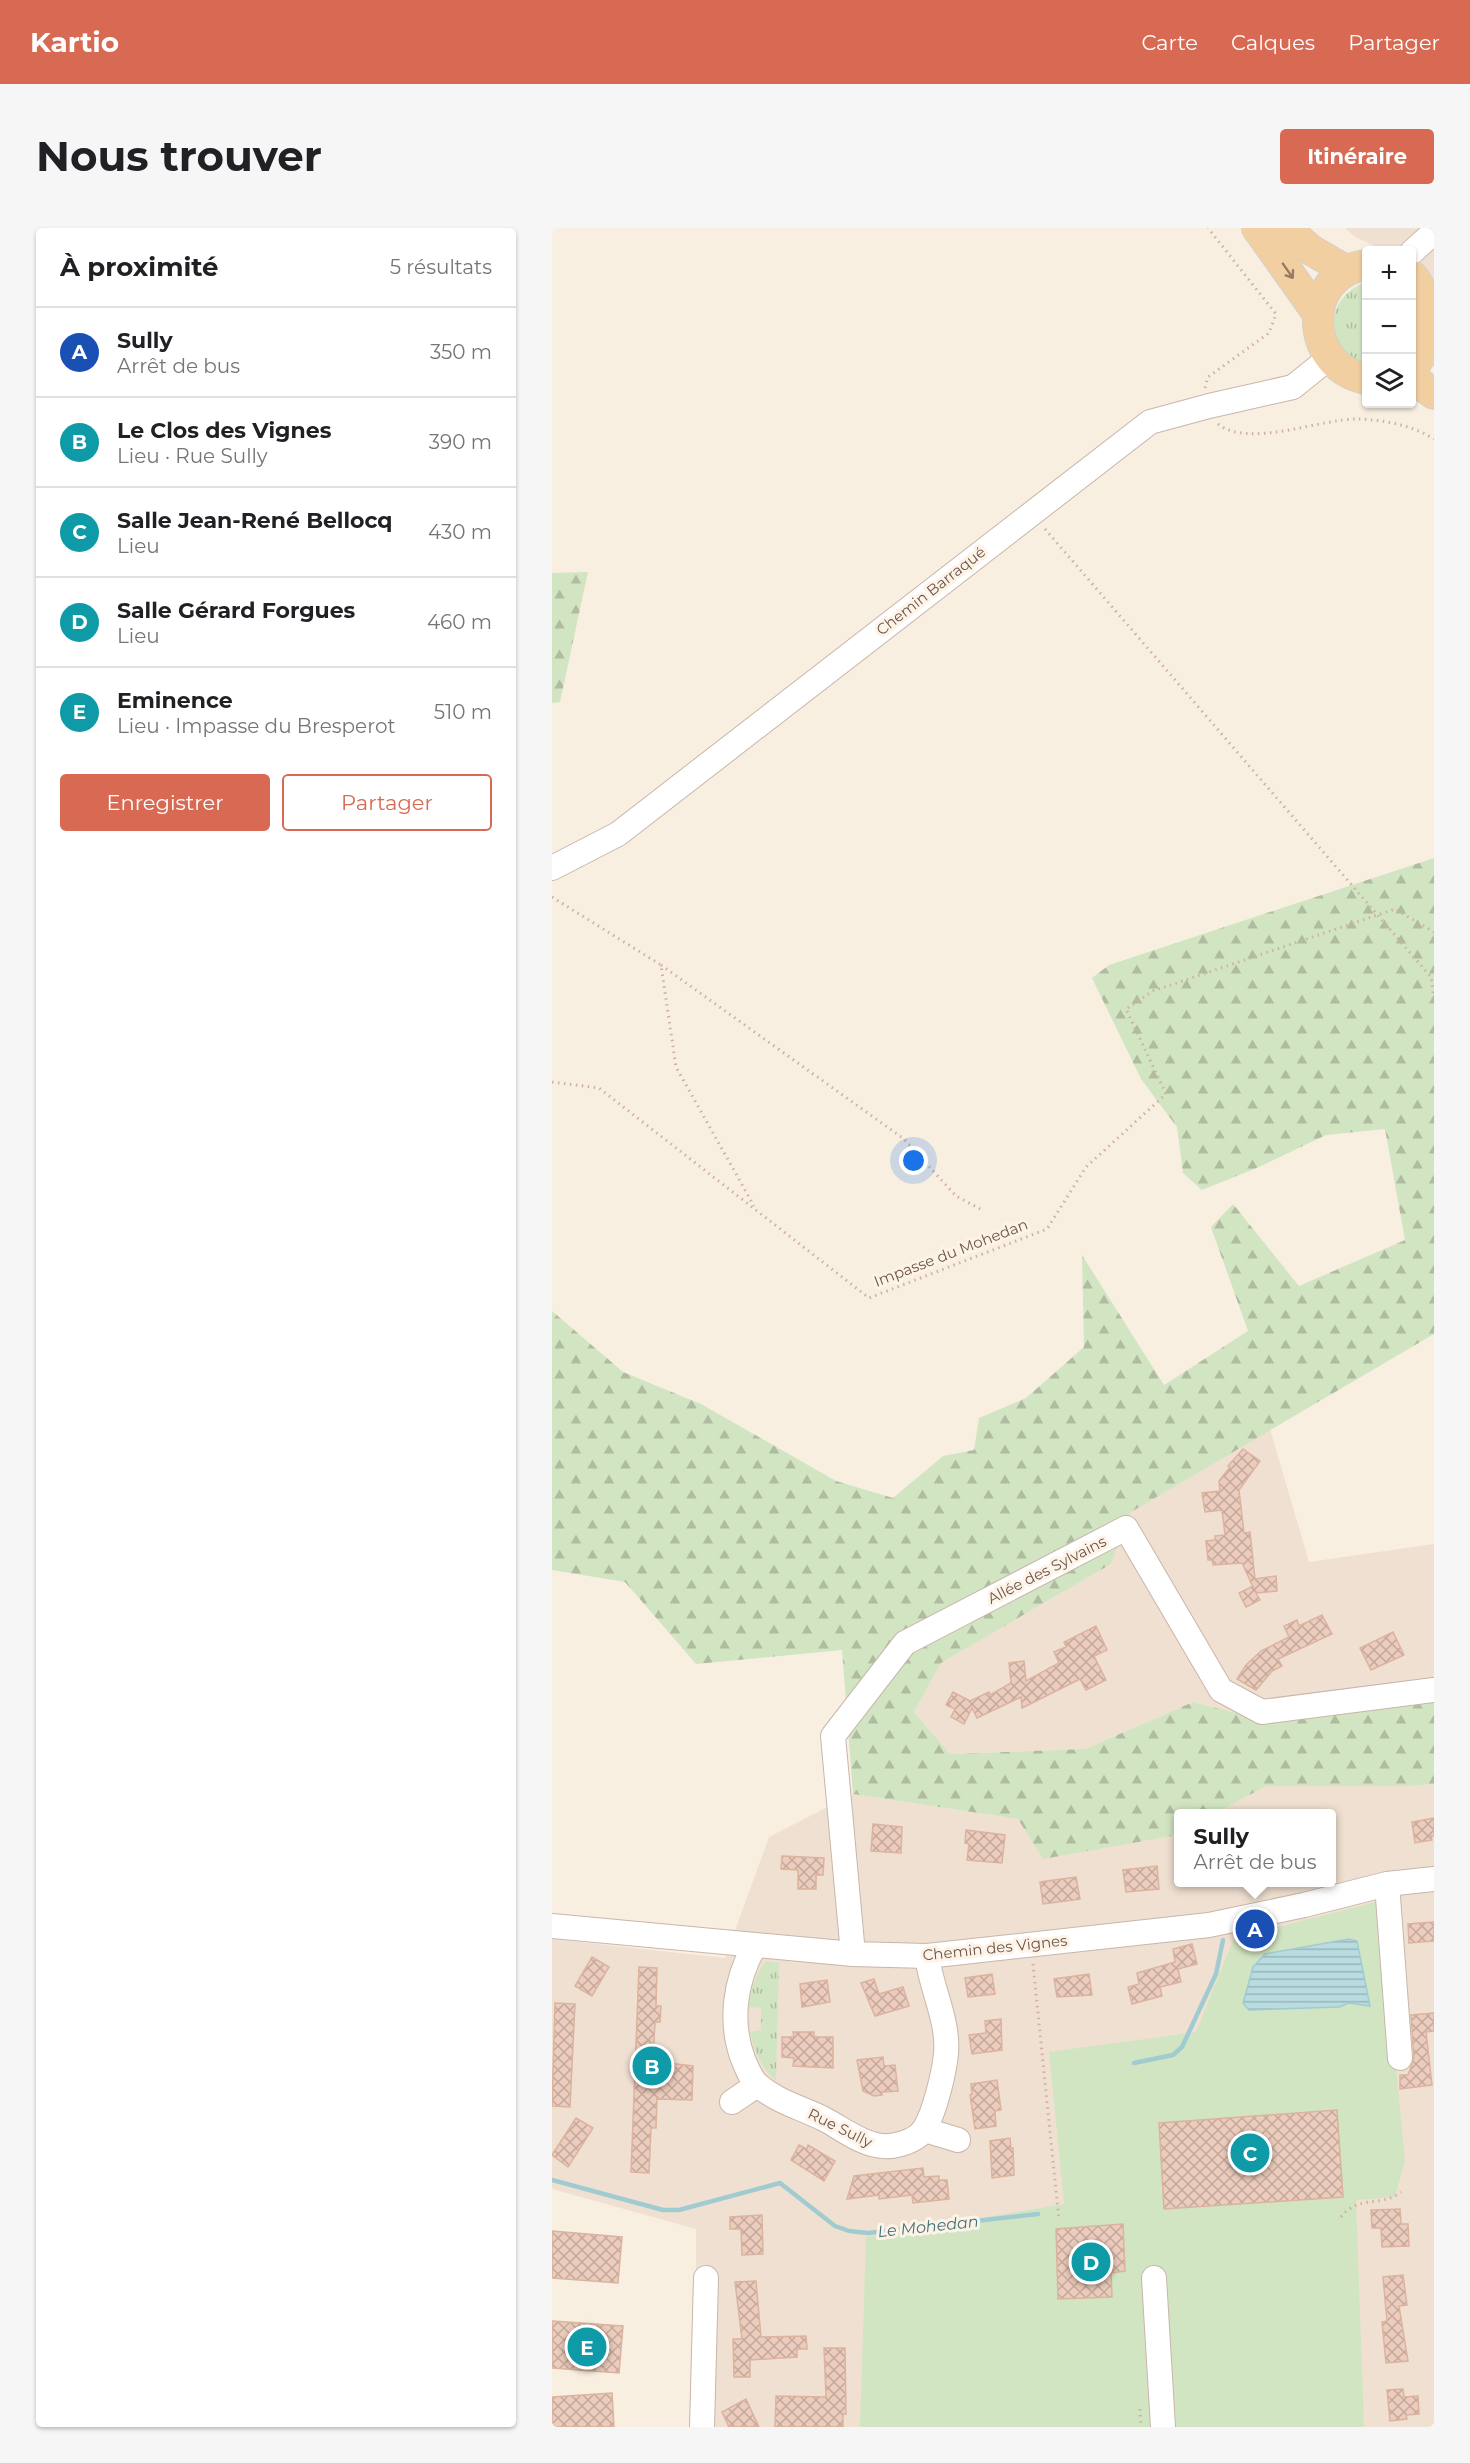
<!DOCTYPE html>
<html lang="fr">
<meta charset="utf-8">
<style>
:root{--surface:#fff;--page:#f6f6f6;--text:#202124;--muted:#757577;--line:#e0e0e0;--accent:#d86952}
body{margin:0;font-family:Montserrat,sans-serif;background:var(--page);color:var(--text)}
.controls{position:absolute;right:18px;top:18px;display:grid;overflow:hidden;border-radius:6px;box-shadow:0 2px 4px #0004}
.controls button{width:54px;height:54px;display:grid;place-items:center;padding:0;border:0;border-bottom:2px solid var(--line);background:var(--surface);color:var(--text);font:30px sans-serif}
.you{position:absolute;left:362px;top:933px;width:21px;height:21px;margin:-15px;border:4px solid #fff;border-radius:50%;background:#1a73e8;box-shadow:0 0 0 9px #1a73e833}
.badge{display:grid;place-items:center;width:39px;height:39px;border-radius:50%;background:var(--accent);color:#fff;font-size:20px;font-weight:700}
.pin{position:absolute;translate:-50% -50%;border:3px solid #fff;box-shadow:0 2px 6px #0006}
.popup{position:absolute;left:622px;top:1581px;width:162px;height:78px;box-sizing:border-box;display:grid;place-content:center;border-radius:6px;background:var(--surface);filter:drop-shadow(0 2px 4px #0005);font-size:20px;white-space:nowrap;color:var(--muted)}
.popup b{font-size:22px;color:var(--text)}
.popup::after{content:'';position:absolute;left:50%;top:100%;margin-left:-12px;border:12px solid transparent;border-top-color:var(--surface)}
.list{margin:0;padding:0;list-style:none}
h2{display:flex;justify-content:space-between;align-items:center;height:78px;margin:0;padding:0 24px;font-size:26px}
h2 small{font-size:20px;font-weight:400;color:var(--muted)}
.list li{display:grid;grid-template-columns:39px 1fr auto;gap:18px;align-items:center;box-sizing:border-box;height:90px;padding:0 24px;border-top:2px solid var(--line)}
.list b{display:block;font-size:22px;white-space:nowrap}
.list p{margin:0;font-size:20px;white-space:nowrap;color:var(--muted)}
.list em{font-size:20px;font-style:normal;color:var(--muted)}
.actions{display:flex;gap:12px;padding:18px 24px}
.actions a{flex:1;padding:14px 0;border:2px solid var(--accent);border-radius:6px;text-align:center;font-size:21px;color:var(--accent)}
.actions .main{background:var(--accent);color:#fff}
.icon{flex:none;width:33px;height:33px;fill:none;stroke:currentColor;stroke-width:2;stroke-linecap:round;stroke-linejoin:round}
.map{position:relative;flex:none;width:882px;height:2199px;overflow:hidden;border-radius:6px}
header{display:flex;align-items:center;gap:36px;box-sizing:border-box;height:84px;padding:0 30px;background:var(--accent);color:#fff}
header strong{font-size:28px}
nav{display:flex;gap:33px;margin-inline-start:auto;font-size:21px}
.intro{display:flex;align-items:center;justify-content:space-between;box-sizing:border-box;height:144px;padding:0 36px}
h1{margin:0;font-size:42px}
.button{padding:15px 27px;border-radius:6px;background:var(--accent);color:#fff;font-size:21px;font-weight:700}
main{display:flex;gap:36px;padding:0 36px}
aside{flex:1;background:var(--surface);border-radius:6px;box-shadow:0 2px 4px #0004}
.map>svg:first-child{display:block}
.residential{fill:#f0e0d1}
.grass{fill:url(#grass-tufts)}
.forest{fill:url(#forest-firs)}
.garden{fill:#d2e5c2}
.water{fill:url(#water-rules);stroke:#a0ccd1;stroke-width:1.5}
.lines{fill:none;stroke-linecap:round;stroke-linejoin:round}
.stream{stroke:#a0ccd1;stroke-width:4.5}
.building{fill:url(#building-cross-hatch);stroke:#dcb39e;stroke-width:1.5}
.minor-casing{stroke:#c8b6aa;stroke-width:26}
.major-casing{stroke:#d6cfcd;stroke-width:32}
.path{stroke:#d0b0a0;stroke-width:3;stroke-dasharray:1.5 4.5;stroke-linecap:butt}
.minor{stroke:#fff;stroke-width:24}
.major{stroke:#f2cfa0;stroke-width:30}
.oneway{stroke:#967a64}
.labels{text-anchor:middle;stroke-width:6;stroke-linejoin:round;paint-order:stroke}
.street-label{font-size:15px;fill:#6e554b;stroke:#fdf3e7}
.water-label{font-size:16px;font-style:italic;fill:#447378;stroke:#fdf3e7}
</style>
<header>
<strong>Kartio</strong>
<nav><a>Carte</a><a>Calques</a><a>Partager</a></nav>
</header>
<div class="intro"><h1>Nous trouver</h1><a class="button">Itinéraire</a></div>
<main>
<aside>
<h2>À proximité<small>5 résultats</small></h2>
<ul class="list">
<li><span class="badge" style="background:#1a4fb4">A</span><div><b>Sully</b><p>Arrêt de bus</p></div><em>350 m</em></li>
<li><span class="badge" style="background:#0f9aa8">B</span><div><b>Le Clos des Vignes</b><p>Lieu · Rue Sully</p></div><em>390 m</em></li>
<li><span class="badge" style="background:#0f9aa8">C</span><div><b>Salle Jean-René Bellocq</b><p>Lieu</p></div><em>430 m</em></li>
<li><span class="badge" style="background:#0f9aa8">D</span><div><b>Salle Gérard Forgues</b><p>Lieu</p></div><em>460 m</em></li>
<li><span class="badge" style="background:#0f9aa8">E</span><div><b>Eminence</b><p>Lieu · Impasse du Bresperot</p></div><em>510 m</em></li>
</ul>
<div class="actions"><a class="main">Enregistrer</a><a>Partager</a></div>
</aside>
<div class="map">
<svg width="882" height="2199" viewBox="0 0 882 2199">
<defs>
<pattern id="grass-tufts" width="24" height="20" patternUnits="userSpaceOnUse" patternTransform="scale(1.5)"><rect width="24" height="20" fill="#d2e5c2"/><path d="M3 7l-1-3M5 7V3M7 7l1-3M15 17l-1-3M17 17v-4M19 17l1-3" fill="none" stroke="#afbca0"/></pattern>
<pattern id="forest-firs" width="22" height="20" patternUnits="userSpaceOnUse" patternTransform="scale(1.5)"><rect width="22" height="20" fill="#d2e5c2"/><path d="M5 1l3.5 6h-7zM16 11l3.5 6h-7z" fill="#afbca0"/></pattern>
<pattern id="water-rules" width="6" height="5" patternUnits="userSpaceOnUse" patternTransform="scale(1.5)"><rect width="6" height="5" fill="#b8dce0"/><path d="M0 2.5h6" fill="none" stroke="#9ab5b8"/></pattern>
<pattern id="building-cross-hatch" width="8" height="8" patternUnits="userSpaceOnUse" patternTransform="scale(1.5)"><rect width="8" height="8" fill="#ecccbc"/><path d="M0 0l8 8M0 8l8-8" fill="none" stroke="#c3a89b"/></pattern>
</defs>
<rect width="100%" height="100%" fill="#f9efe1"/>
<path class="residential" d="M793,0H882V55L867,39L860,22H832L803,9Z
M718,1201L757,1334L882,1316V1473L721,1494L641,1474L533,1521L398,1526L362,1484L389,1435L559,1336L578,1284Z
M882,1556V2199H144V2001L0,1961V1711L173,1730L217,1609L301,1566L466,1591L626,1606V1654H780V1586L664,1585L714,1558H859Z"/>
<path class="grass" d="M814,54V138C809,136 801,134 797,130C794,127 791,121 789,118C771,92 787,64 814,54Z
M215,1733L227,1735L224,1853C209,1840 202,1822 198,1804L209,1802V1780L196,1779C199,1763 203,1744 215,1733Z"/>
<path class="forest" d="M36,344L8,474L0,475V345Z
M882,630V1106L579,1284L559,1336L389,1435L362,1484L398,1526L533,1521L641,1474L721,1494L882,1473V1556L859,1558H714L664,1585L626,1586L625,1607L491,1631L466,1591L301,1566L290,1422L144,1436L73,1354L0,1342V1083L71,1144L149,1176L284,1253L341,1270L391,1228L422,1222L427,1190L474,1170L532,1119L530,1027L612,1157L696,1103L659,999L681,976L747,1058L853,1012L833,901L774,907L707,939L650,962L631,945L625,899L589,851L540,750L557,737Z"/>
<path class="garden" d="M828,1673L853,1933L843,1969L804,1972L812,2199H308L314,2009L512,1976L497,1824L644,1804L682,1710Z"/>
<path class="water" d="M797,1711L805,1713L818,1778L797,1775L787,1779L697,1782L691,1775L701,1739L713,1726Z"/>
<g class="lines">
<path class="stream" d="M582,1835L621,1827L630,1819L664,1746L671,1712
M0,1952L111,1982H127L228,1955L283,1998L297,2003L316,2005L486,1986"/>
</g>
<path class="building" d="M691,1221L708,1233L687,1262L692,1305L698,1304L703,1351L724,1348L725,1363L704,1365L708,1372L694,1379L687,1365L701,1358L702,1361L690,1335L661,1337L660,1332H656L654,1313L663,1312V1308L673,1307L670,1282L653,1284L650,1265L668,1263L667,1253L678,1239L676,1238Z
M770,1387L780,1406L726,1431L730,1438L720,1443L704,1462L685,1451L694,1437L709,1423L737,1409L732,1398L745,1392L747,1398Z
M544,1398L555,1422L542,1428L554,1452L534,1462L528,1451L470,1480L469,1469L425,1490L420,1480L412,1496L399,1489L403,1481L394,1477L401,1464L418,1473L437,1464L438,1467L459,1455L457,1435L472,1433L474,1453L507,1435L502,1424L514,1419L512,1414Z
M841,1404L852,1427L819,1442L808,1420Z
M882,1590V1608H879L880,1612L863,1615L860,1594Z
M321,1596L350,1599L349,1625L319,1623Z
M414,1602L453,1607L450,1635L415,1632L417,1616L413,1615Z
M230,1628L272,1630L271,1647H264V1661H246V1642L229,1641Z
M605,1638L607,1661L574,1664L571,1642Z
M524,1649L528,1671L491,1676L488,1654Z
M882,1694V1713L857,1715L856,1696Z
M640,1716L645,1736L626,1741L629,1754L608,1759L610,1768L580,1776L576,1759L587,1756L585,1745L623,1734L621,1721Z
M40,1729L57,1739L40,1768L23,1758Z
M87,1739L105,1740L104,1778H109L108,1794H103L101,1831H107V1834L141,1838L140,1872L105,1871L104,1900H99L97,1945L79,1944Z
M440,1746L443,1766L416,1769L413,1750Z
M537,1746L540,1767L505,1769L502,1751Z
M322,1751L327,1766L351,1759L357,1778L323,1788L309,1755Z
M275,1752L278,1774L250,1779L248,1756Z
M3,1775L23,1776L18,1879L0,1878Z
M882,1785V1803L874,1804L880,1857L848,1861V1847H856L862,1830L859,1787Z
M449,1791L450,1822L420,1826L417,1807L434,1805L433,1793Z
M241,1804H262V1809H281V1840L241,1838L242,1830L230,1829V1809H242Z
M331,1829L332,1838L343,1837L346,1863L330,1864V1867L322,1868L311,1863L305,1832Z
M445,1852L449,1882L443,1883L444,1898L423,1901L418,1867L420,1866L419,1856Z
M785,1882L791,1969L612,1981L607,1895Z
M24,1890L41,1900L16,1939L0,1927Z
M458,1910L459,1920H461L462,1947L440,1950L438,1913Z
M247,1917L255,1921L256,1917L283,1933L272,1953L239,1932Z
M371,1940L372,1949L387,1948V1952H395L397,1971L361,1975L360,1967L327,1971V1967L295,1971L302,1948Z
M848,1981L849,1996H856L857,2018L830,2019L829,2000H820L819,1982Z
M210,1987L211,2026L190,2027L189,2001H178V1989Z
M571,1996L573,2043L559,2045L560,2069L506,2071L504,2001Z
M0,2003L70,2009L66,2055L0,2050Z
M851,2047L855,2077L847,2078L856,2133L834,2135L830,2094L835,2093L831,2049Z
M204,2053L209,2109L254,2108L255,2121H245V2129L198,2132V2149H182L181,2111H190L183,2054Z
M0,2093L71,2098L67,2145L0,2140Z
M272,2120H293L294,2186H291V2199H223L224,2168L274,2169Z
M851,2161L852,2169L866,2168L867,2186L854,2187L855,2191L838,2193L835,2162Z
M60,2165L62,2199H0V2169Z
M194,2171L207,2199H177L170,2184Z"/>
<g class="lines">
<g class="minor-casing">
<path id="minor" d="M860,24L882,4
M0,640L66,606L598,194L657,178L741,159L777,130
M835,1656L848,1830
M0,1698L301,1726L375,1728L657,1697L752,1677L835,1656L882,1651
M203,1717C183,1752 177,1793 191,1831C195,1840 199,1852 207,1858C226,1874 250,1880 272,1891C289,1900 305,1913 324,1917C339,1921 365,1914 373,1900C383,1883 392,1845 394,1826C397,1792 379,1761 375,1728
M301,1726L281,1508L353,1415L574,1300L669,1462L710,1484L882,1462
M180,1874L205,1857
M373,1902L406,1912
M602,2050L611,2199
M150,2199L154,2050"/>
</g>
<g class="major-casing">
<path id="major" d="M705,0L766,86
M733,0L759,22L795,43
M814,37C750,46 750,138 814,151
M860,48C882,73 882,116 860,140
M860,150L882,166"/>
</g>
<path class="path" d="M653,160L656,149L717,105L724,86L656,0
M666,196C697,221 769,190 807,191C833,192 859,197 882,211
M493,301L879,749L882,770
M0,669L109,737L124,839L202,978
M109,737L352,911L404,968L432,983
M0,854L47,860L317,1070L495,1001L534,939L614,866L574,781L601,763L843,681L882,704
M481,1736L507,1992
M789,1989C807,1966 829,1980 849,1964
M588,2181L589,2199"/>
<use href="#minor" class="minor"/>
<use href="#major" class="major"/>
</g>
<defs><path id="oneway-shaft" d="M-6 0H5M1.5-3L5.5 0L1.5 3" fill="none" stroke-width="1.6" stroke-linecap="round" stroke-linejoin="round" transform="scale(1.5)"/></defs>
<use class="oneway" href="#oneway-shaft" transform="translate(736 43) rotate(55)"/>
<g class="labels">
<g class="street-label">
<text transform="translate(379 363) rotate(-38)" y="5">Chemin Barraqué</text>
<text transform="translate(399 1025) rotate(-21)" y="5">Impasse du Mohedan</text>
<text transform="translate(495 1342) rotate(-27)" y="5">Allée des Sylvains</text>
<text transform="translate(443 1720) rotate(-6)" y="5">Chemin des Vignes</text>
<text transform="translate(288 1900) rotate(26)" y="5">Rue Sully</text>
</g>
<g class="water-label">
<text transform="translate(376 1998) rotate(-6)" y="6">Le Mohedan</text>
</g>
</g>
</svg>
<div class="controls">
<button>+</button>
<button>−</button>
<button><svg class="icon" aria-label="layers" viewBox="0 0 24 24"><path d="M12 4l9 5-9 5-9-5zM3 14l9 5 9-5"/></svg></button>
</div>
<div class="you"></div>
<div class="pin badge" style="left:703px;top:1701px;background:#1a4fb4">A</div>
<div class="popup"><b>Sully</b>Arrêt de bus</div>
<div class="pin badge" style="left:100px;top:1838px;background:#0f9aa8">B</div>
<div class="pin badge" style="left:698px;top:1925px;background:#0f9aa8">C</div>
<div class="pin badge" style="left:539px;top:2034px;background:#0f9aa8">D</div>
<div class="pin badge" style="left:35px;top:2119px;background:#0f9aa8">E</div>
</div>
</main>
